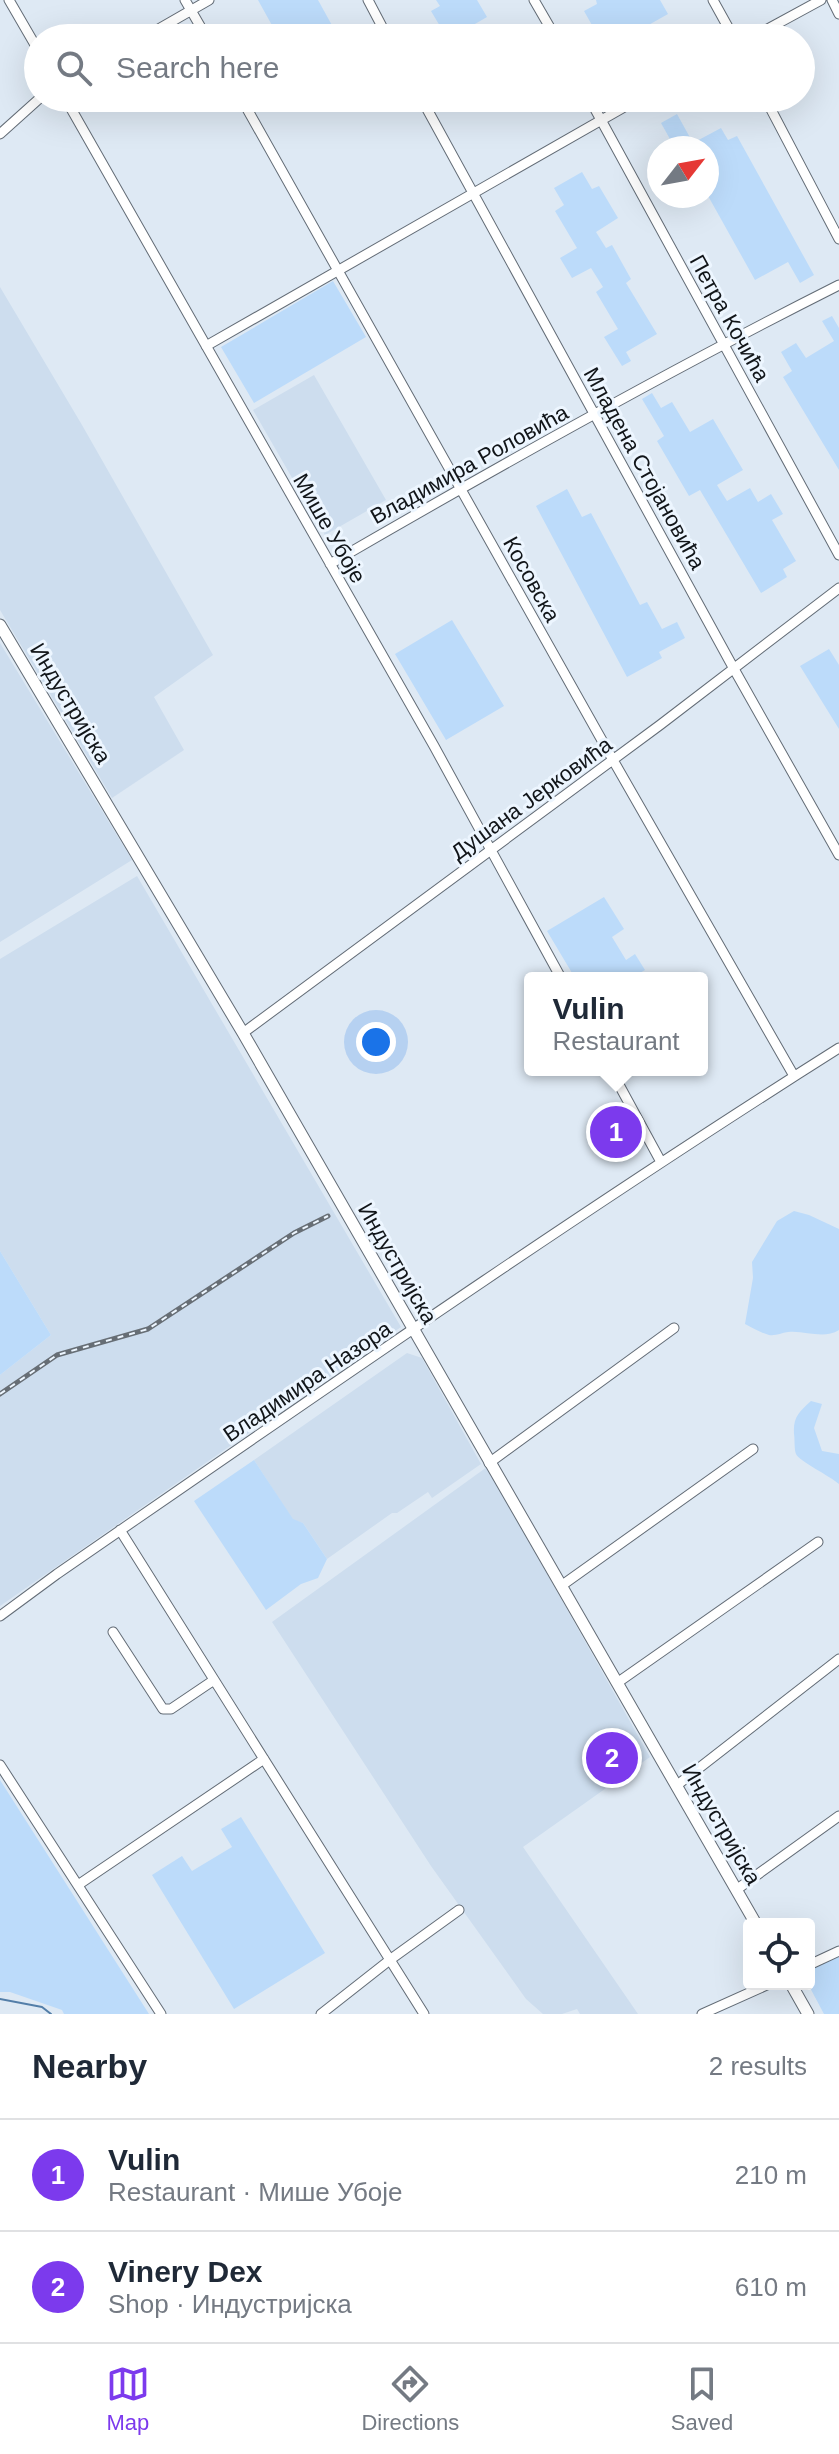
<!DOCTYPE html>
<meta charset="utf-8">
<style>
:root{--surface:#fff;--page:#f6f6f7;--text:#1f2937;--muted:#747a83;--line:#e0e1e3;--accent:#7c3aed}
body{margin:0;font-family:Arial,sans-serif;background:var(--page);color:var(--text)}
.controls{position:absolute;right:24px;bottom:24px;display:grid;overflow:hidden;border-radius:8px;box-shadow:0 8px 32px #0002}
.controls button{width:72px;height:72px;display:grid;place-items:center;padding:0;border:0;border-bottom:2px solid var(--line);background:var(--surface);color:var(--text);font:40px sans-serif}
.compass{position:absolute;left:647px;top:136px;width:72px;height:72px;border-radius:50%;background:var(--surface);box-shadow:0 8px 32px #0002;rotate:59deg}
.you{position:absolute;left:376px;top:1042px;width:28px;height:28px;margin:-20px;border:6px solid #fff;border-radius:50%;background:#1a73e8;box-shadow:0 0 0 12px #1a73e833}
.badge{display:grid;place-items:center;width:52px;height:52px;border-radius:50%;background:var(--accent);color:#fff;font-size:26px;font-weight:700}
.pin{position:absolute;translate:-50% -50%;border:4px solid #fff;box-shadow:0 2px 8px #0006}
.popup{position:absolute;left:524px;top:972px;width:184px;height:104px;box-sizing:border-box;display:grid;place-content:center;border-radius:8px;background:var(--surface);filter:drop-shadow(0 2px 6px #0005);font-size:26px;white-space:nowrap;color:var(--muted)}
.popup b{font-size:30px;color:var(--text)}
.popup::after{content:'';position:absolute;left:50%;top:100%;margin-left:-16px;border:16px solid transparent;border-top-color:var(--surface)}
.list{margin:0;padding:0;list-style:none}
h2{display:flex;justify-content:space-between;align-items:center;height:104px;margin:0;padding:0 32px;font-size:34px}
h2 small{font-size:26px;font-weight:400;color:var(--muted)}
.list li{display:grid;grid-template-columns:52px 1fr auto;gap:24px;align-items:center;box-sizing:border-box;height:112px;padding:0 32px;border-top:2px solid var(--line)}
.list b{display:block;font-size:30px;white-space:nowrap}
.list p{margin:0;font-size:26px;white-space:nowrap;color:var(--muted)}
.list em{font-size:26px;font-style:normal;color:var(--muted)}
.icon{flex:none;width:44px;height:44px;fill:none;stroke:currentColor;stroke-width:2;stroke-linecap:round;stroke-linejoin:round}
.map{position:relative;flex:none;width:839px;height:2014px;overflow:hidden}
.search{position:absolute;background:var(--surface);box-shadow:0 8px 32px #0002;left:24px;right:24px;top:24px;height:88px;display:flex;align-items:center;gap:20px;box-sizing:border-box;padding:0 28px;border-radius:44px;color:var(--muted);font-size:30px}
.sheet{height:328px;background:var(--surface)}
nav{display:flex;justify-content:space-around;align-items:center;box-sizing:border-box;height:112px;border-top:2px solid var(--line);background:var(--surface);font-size:22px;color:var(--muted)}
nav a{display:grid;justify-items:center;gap:4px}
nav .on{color:var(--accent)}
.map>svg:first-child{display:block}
.built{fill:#cdddee}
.green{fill:#bcdbfa}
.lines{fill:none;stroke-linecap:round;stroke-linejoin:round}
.stream{stroke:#537ea8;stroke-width:2}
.minor-casing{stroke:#636c76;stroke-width:11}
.major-casing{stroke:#636c76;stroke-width:13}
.minor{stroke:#fff;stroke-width:9}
.major{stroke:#fff;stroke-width:11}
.rail-casing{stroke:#676e75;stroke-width:5}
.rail{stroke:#edf6ff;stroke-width:2;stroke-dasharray:6;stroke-linecap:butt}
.labels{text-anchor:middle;stroke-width:6;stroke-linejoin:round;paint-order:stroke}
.street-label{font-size:22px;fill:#111519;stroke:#edf6ff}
</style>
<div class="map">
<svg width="839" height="2014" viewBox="0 0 839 2014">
<rect width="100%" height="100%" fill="#dee9f4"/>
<path class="built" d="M0,287L82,425L213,655L154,697L184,750L112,798L0,610Z
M314,375L386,500L325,535L253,410Z
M0,643L132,860L0,942Z
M137,876L401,1327L0,1606V1375L51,1335L0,1251V959Z
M407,1353L422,1358L481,1464L432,1498L428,1492L397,1513H392L327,1559L303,1523L293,1520L254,1460Z
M487,1467L650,1757L523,1847L638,2014H580L577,2009L562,2014H543L526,1999L431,1866L272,1622Z"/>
<path class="green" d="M258,0H318L339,38H279Z
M436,0H477L487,17L468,28L473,38H447L431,11L440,6Z
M596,0H660L668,14L645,27L651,38H620L612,25L597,34L584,11L597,4Z
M677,114L693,143L721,128L728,140L737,136L814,275L800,283L788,262L755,280L707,194V148H675L661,123Z
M582,172L592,189L599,186L618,218L596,232L606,248L612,245L631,279L626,283L657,334L626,352L631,361L622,366L604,337L618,329L596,292L603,287L591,268L572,278L560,258L577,248L555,211L564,205L554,188Z
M333,281L366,337L254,403L221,347Z
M832,316L839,328V470L783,377L792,371L781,352L796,343L806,358L834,341L822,321Z
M652,393L661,408L672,402L690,432L713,419L743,470L717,485L727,501L750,488L758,502L771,494L783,514L772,520L796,561L783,569L787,577L761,593L700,490L689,496L657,441L664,436L642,399Z
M567,489L582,517L591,513L640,605L647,602L662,629L677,622L685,638L659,652L662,658L627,677L536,506Z
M452,620L504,706L446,740L395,654Z
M829,649L839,665V729L800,666Z
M604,897L624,929L612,937L626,960L635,954L645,970L631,978H575L547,931Z
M794,1211L809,1215L839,1229V1330C823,1340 805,1330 788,1332C781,1333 776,1336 769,1335C761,1333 753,1328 745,1324L753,1278L752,1262L777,1221Z
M0,1251L51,1335L0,1375Z
M811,1401L822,1404L814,1428L822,1451L839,1454V1484C830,1476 799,1461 796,1454C794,1449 795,1440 794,1434C793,1417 799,1412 811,1401Z
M254,1460L293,1519L303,1523L327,1559L318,1578L301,1584L266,1610L194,1501Z
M0,1780L149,2014H64L62,2010L10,1992H0Z
M241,1817L325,1953L234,2009L152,1875L182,1856L192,1871L232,1847L221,1829Z
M839,1953V2014H824L808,1984L809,1968Z"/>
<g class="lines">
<path class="stream" d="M0,1999L42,2007L51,2014"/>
<g class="minor-casing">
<path id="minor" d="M9,0L38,50
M185,0L207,38
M368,0L388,38
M534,0L556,38
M713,0L734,38
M832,0L839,14
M143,38L209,0
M751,38L821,0
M65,98L434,746L561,978
M241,98L613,760L794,1076
M421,98L734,669L839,855
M589,98L839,555
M765,98L839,239
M0,134L40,98
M206,346L640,98
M330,564C497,467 666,372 839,285
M243,1033L660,725L839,588
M611,1070L661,1162
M489,1463L674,1328
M120,1530L424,2014
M561,1586L753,1449
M0,1616L57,1574C315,1396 573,1216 839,1048
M113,1632L163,1709H171L214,1680
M617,1683L818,1542
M0,1765L161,2014
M676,1786L839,1659
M78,1885L264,1759
M736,1890L839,1816
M809,1965L839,1951
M321,2014L391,1959L459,1910
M702,2014L769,1984"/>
</g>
<g class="major-casing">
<path id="major" d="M0,625L243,1033L756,1924
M791,1984L808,2014"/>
</g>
<use href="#minor" class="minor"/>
<use href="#major" class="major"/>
<g class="rail-casing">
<path id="rail" d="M0,1394L57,1355L148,1329L294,1233L328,1216"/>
</g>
<use href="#rail" class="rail"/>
</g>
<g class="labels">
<g class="street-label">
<text transform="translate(730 318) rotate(61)" y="8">Петра Кочића</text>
<text transform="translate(469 464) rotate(-29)" y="8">Владимира Роловића</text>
<text transform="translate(645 468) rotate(61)" y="8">Младена Стојановића</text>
<text transform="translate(330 528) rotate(60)" y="8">Мише Убоје</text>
<text transform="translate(532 579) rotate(61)" y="8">Косовска</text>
<text transform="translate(71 703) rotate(59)" y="8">Индустријска</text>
<text transform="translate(531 798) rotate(-36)" y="8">Душана Јерковића</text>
<text transform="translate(398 1263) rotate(60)" y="8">Индустријска</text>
<text transform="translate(307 1381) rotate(-34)" y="8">Владимира Назора</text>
<text transform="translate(722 1824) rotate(60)" y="8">Индустријска</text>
</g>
</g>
</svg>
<div class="controls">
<button><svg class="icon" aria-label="locate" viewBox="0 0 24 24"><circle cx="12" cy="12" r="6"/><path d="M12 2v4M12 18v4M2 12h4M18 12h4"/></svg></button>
</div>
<svg class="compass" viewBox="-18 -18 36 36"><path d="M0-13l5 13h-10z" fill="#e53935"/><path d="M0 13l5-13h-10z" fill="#747a83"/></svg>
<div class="you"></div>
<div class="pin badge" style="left:616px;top:1132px">1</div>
<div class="popup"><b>Vulin</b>Restaurant</div>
<div class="pin badge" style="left:612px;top:1758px">2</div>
<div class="search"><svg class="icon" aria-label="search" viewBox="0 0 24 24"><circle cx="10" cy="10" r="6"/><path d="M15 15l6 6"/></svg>Search here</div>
</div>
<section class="sheet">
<h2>Nearby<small>2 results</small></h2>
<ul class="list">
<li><span class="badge">1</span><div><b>Vulin</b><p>Restaurant · Мише Убоје</p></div><em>210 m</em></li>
<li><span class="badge">2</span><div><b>Vinery Dex</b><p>Shop · Индустријска</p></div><em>610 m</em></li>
</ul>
</section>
<nav>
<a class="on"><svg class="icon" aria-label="map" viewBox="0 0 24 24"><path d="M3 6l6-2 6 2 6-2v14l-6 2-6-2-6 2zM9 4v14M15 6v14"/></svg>Map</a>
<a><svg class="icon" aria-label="directions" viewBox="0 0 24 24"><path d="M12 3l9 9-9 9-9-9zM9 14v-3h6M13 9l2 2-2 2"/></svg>Directions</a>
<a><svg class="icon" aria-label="saved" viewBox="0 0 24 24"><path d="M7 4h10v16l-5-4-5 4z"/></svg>Saved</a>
</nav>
